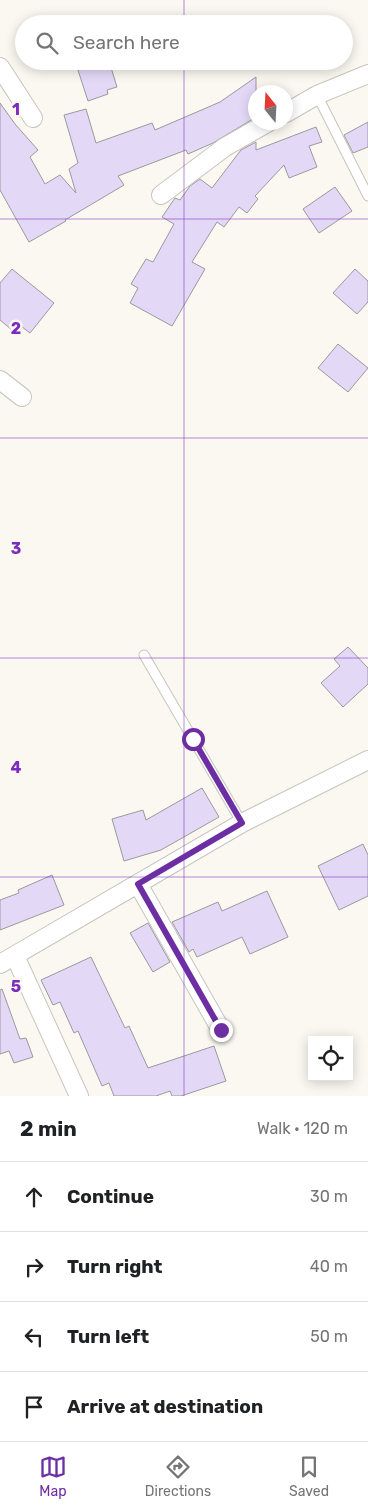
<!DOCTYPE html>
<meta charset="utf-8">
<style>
:root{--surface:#fff;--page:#f6f6f6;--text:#202124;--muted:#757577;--line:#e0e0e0;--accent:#6d2ea4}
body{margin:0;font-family:Rubik,sans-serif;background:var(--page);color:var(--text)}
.controls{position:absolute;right:15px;bottom:15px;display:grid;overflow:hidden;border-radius:0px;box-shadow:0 2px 12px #0003}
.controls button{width:45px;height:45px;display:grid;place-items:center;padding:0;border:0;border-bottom:1px solid var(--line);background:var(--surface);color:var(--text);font:25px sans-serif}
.compass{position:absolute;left:248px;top:85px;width:45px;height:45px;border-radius:50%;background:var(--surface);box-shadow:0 2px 12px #0003;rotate:342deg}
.stop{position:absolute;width:15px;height:15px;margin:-11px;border:4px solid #6d2ea4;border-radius:50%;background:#fff}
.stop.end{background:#6d2ea4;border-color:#fff;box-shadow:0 1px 5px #0008}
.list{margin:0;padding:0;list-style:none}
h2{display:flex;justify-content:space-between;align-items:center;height:65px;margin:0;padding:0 20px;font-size:21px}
h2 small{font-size:16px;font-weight:400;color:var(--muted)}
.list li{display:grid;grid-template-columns:32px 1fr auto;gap:15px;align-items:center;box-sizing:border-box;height:70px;padding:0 20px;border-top:1px solid var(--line)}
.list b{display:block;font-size:19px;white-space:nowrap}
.list em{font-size:16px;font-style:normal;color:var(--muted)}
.icon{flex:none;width:28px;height:28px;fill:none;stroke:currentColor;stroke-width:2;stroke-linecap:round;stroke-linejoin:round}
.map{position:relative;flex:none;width:368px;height:1096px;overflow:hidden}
.search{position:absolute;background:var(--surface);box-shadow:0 2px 12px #0003;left:15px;right:15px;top:15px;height:55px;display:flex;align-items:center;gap:12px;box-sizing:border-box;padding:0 18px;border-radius:28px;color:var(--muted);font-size:19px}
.sheet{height:345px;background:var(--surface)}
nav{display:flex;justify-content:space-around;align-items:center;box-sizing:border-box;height:70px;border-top:1px solid var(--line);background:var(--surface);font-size:14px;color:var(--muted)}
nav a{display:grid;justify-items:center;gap:2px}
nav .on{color:var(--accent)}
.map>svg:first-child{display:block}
.building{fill:#e4d8f7;stroke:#9b999f}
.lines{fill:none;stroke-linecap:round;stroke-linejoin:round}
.lane-casing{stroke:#c7c5be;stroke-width:11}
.street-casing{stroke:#c7c5be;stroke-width:20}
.lane{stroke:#fff;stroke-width:9}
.street{stroke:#fff;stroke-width:18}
.route{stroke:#6d2ea4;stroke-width:6}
.grid{fill:none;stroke:#7b2cbf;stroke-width:1;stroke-opacity:0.55}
.grid-label{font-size:16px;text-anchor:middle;font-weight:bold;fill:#7b2cbf;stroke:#faf8f1;stroke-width:5;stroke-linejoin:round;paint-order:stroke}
</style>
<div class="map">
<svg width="368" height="1096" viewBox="0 0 368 1096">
<rect width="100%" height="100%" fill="#faf8f1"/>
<path class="building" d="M75,61H109L117,87L107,90L108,94L88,101Z
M256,77V117L213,143L188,154L186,150L118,176L124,185L65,220L66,221L29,242L0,190V103L15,124L38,150L30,157L45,184L60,175L76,193L69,169L78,163L64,115L86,109L96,143L152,123L155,130L220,102Z
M368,122V147L353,153L344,135Z
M316,127L322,142L309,146L317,167L289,178L284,165L255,196L258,199L247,213L239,207L224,227L217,222L192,262L205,269L172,326L130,303L138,288L131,284L146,259L153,262L174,224L162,217L175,198L180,200L190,186L200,179L212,188L241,150L256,142V150Z
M335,187L352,211L319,233L303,209Z
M12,269L54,303L30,333L17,323L12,330L0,320V283Z
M355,269L368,281V302L357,314L333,293Z
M338,344L368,368L348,392L318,368Z
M348,647L368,668V684L343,707L321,683L340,666L334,659Z
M202,788L219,817L161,850L124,861L112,819L143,810L146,820Z
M363,844L368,855V896L339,910L318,866Z
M52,875L64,905L0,930V900L19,893L18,890Z
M267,891L288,937L250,954L242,937L197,957L193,949L189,952L172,922L218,902L222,911Z
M148,923L170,962L153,972L130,933Z
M91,957L125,1028L129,1026L148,1068L214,1046L226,1081L181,1096H172L170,1091L156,1096H114L109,1083L102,1086L78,1031L74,1033L60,1002L53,1005L41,980Z
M2,989L20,1039L26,1038L33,1057L14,1063L9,1051L0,1054V990Z"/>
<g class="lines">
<g class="lane-casing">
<path id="lane" d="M317,95L368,196
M144,655L242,823"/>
</g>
<g class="street-casing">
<path id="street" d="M0,67L33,118
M286,113L317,95L368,74
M161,195L225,147L269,122
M0,380L22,397
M138,884L221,1030
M15,956L79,1096
M0,964L242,823L368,760"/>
</g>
<use href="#lane" class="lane"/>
<use href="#street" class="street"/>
</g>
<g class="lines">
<path class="route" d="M193,739L242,823L138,884L221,1030"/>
</g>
<path class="grid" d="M184,0V24M184,61V1096M0,219H368M0,438H368M0,658H368M0,877H368"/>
<g class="grid-label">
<text x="16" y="115">1</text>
<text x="16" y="334">2</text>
<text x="16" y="554">3</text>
<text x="16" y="773">4</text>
<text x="16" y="992">5</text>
</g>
</svg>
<div class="controls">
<button><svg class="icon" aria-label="locate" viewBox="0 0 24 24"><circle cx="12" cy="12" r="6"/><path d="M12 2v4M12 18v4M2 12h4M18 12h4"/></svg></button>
</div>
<svg class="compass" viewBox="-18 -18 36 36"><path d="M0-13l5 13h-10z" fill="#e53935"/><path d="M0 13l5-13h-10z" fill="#757577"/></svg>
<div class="stop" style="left:193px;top:739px"></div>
<div class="stop end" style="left:221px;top:1030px"></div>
<div class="search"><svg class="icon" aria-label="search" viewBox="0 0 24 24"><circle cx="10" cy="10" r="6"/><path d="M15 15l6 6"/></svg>Search here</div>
</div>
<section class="sheet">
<h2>2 min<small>Walk · 120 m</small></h2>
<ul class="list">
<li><svg class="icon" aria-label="ahead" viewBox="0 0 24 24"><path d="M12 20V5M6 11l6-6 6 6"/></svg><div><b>Continue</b></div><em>30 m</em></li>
<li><svg class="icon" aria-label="right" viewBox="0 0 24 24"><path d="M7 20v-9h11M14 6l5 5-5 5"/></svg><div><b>Turn right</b></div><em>40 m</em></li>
<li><svg class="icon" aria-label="left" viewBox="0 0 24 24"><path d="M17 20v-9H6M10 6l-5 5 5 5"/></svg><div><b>Turn left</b></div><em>50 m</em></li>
<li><svg class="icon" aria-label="arrive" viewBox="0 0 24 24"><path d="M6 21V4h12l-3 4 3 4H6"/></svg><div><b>Arrive at destination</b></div></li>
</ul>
</section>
<nav>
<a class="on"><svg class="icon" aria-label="map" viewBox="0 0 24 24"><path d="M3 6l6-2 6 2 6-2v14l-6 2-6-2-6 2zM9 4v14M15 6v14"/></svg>Map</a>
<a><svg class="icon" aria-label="directions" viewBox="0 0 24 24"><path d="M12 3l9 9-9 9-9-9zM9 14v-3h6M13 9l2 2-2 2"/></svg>Directions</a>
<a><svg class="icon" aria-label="saved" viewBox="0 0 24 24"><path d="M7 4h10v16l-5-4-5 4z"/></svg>Saved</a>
</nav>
